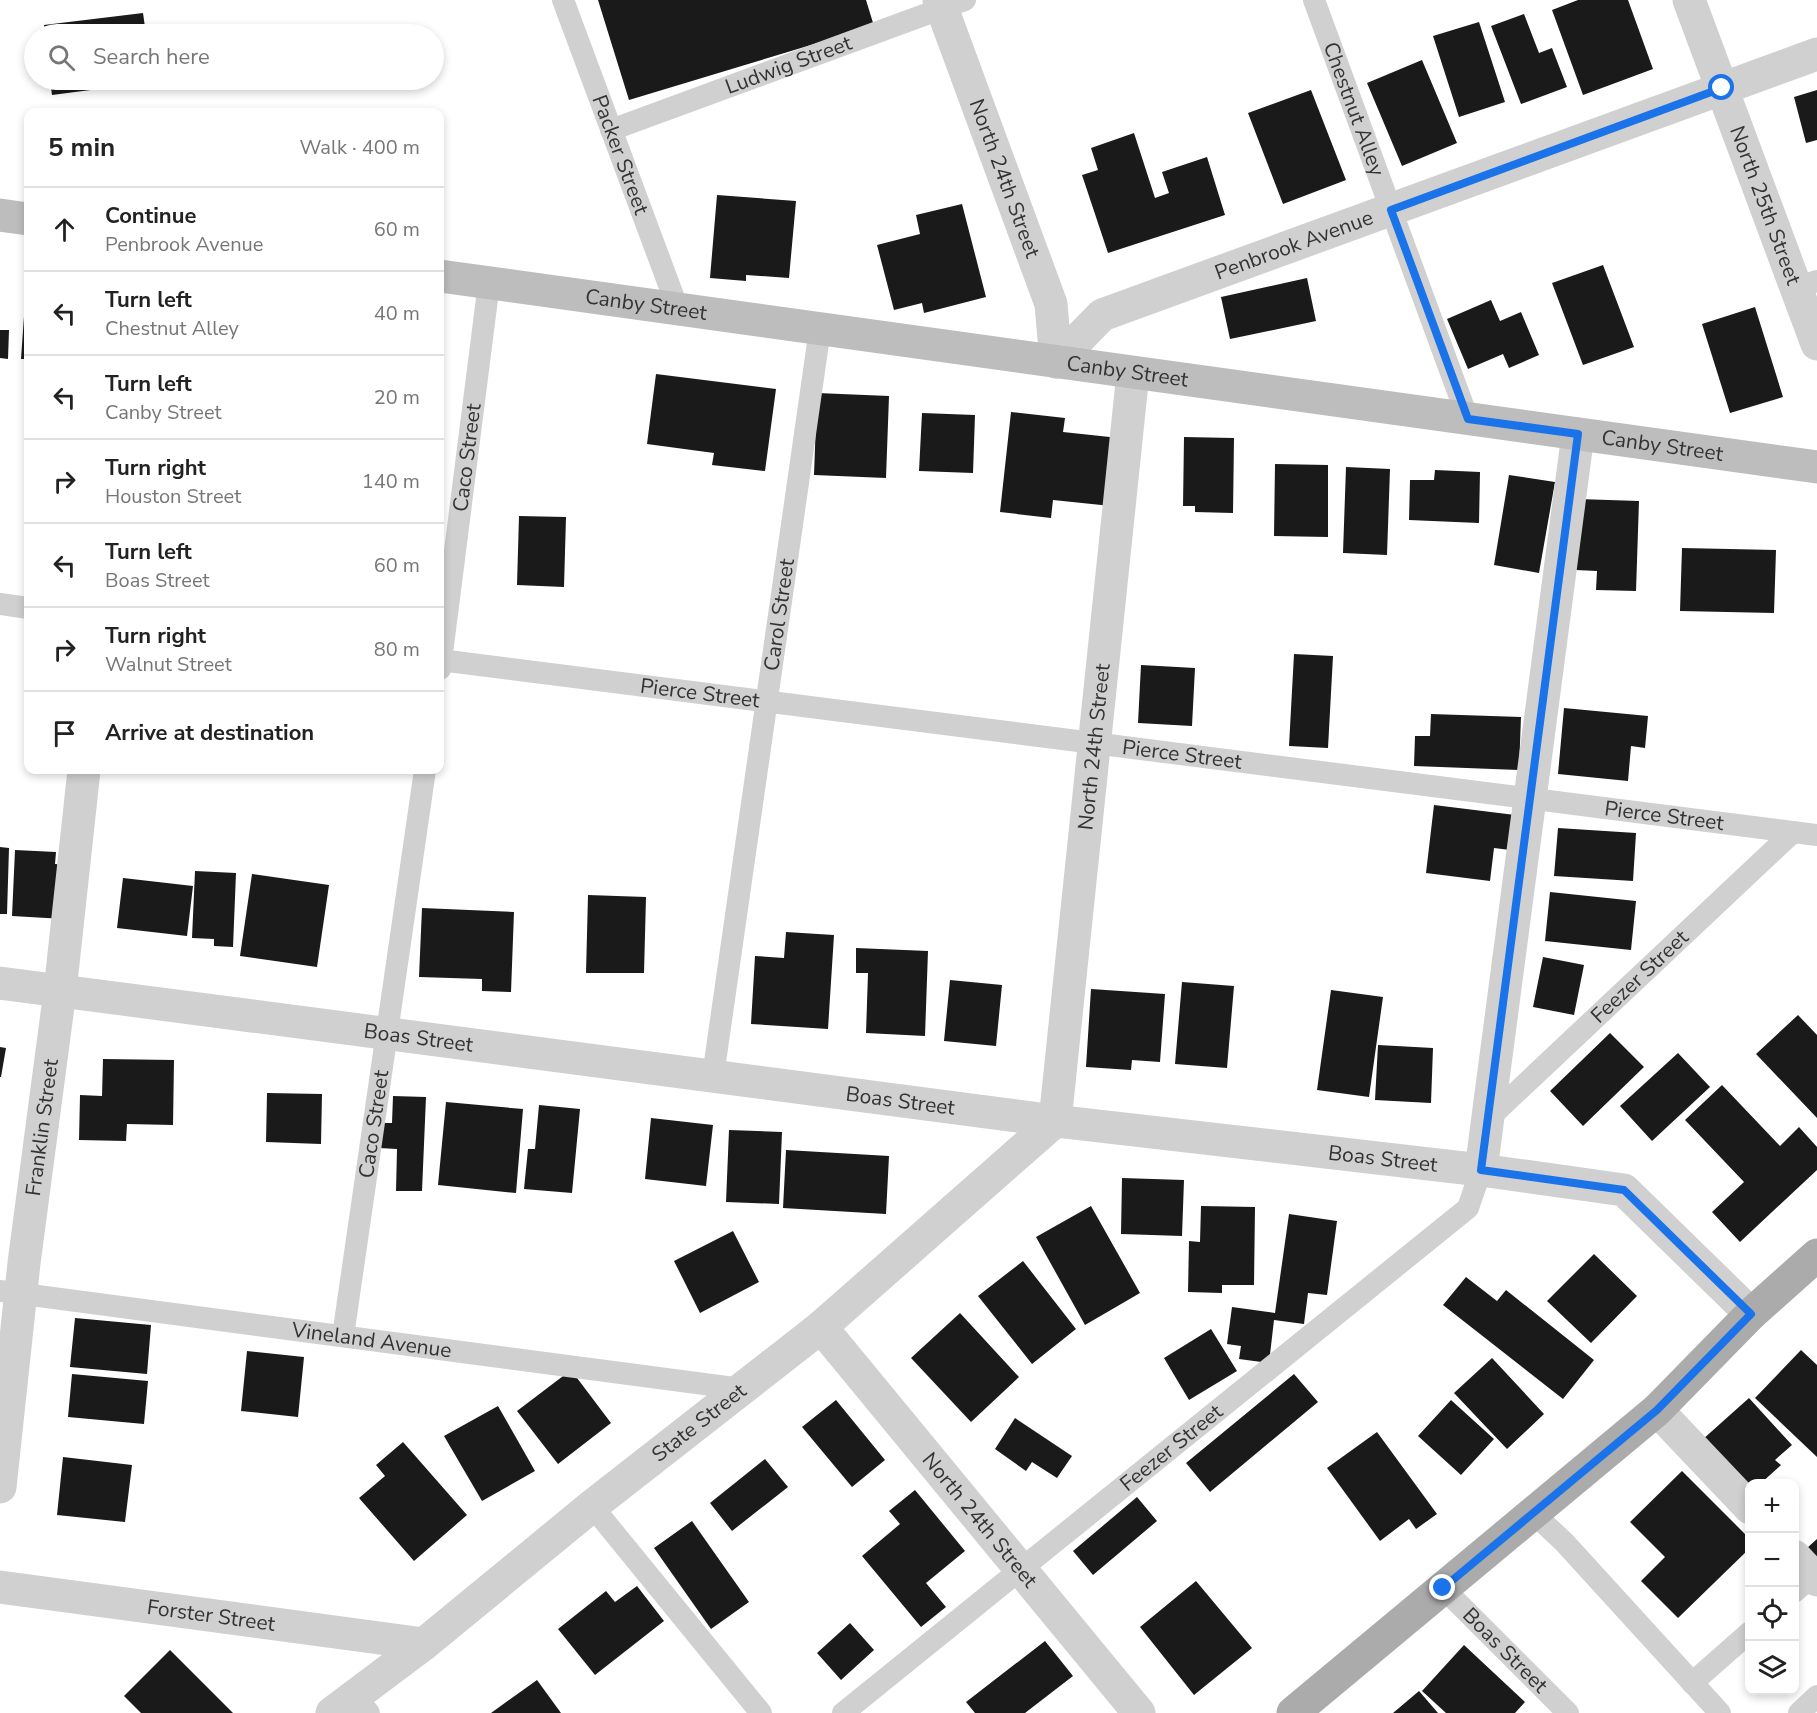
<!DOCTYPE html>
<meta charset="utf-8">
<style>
:root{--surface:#fff;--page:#f6f6f6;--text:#222;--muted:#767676;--line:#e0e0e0}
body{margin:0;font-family:"Nunito Sans",sans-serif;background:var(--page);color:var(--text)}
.controls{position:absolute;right:18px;bottom:18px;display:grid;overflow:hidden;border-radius:12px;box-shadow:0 3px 9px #0003}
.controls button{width:54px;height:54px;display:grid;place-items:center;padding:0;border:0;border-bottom:2px solid var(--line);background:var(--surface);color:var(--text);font:30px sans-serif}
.stop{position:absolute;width:18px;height:18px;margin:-14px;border:4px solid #1a73e8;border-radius:50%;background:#fff}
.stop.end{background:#1a73e8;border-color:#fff;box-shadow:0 2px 6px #0008}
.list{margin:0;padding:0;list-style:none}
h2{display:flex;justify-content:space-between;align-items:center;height:78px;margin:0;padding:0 24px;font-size:26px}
h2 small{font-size:20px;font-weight:400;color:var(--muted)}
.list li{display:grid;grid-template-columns:39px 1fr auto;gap:18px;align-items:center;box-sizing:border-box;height:84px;padding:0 24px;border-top:2px solid var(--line)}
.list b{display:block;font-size:22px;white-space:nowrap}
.list p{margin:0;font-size:20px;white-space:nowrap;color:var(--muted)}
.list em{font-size:20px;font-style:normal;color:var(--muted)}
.icon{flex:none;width:33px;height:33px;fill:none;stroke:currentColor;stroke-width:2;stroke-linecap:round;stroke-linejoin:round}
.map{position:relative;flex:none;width:1817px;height:1713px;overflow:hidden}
.search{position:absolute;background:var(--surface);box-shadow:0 3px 9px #0003;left:24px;top:24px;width:420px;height:66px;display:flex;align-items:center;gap:15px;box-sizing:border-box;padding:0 21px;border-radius:33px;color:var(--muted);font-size:22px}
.panel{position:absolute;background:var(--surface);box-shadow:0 3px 9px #0003;left:24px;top:108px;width:420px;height:666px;border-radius:12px}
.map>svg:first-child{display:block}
.building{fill:#1a1a1a}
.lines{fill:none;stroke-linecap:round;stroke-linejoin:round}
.lane{stroke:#d0d0d0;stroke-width:22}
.street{stroke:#d0d0d0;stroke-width:33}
.secondary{stroke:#bdbdbd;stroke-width:33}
.primary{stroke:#ababab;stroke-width:33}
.route{stroke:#1a73e8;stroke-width:8}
.labels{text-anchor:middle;stroke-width:6;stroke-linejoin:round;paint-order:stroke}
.street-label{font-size:21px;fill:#333;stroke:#fff}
</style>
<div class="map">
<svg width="1817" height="1713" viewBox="0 0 1817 1713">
<rect width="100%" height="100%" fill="#fff"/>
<path class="building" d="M598,0H866L874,26L629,100Z
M1578,0H1628L1653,69L1583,95L1552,10Z
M143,13L146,34H45L44,25Z
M1524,14L1539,53L1552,48L1567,87L1521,104L1491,26Z
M1479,22L1505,102L1459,117L1433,36Z
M1422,60L1457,143L1402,166L1367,83Z
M50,80H151L152,82L52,95Z
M1311,90L1346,180L1283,204L1248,113Z
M1817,90V140L1806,143L1794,97Z
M1134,133L1155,198L1169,193L1162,172L1207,157L1225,215L1108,253L1082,175L1098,170L1091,148Z
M717,195L796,201L789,278L746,275V281L710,278Z
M962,204L986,297L924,313L922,303L894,310L877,245L920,234L916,215Z
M1603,265L1634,347L1583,365L1552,283Z
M1307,278L1316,321L1230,339L1221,297Z
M26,288H28V359H21Z
M1491,300L1500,321L1521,312L1539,355L1509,368L1503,354L1468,369L1447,319Z
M1755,307L1783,397L1730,413L1702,324Z
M0,330H9L8,359L0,358Z
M656,374L776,389L765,471L712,465L714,453L647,444Z
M817,393L889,396L886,478L814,475Z
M1011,412L1065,418L1063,432L1119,438L1111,506L1053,500L1051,518L1000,512Z
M922,413L975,415L973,473L919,471Z
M1184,437L1234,438L1233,513L1195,512V506H1183Z
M1275,464L1328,465V537L1274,536Z
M1346,467L1390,469L1387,555L1343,553Z
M1435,470L1480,472L1479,523L1409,520L1410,480H1434Z
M1509,475L1555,482L1539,573L1494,565Z
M1578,499L1639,501L1636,591L1596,590L1597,571L1576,570Z
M519,516L566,517L564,587L517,585Z
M1682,548L1776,550L1774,613L1680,611Z
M1294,654L1333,656L1328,748L1289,746Z
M1141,665L1195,668L1192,726L1138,723Z
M1564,708L1648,716L1645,748L1631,746L1628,781L1558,774Z
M1431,714L1521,717L1519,770L1414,766L1415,736H1430Z
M1434,805L1515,815L1510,850L1494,848L1490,881L1426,873Z
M1558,828L1636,833L1633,881L1554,876Z
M0,847L9,848L7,914H0Z
M15,850L56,852L55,864L66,865L64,919L12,916Z
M195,871L236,873L233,947L214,946V939L192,938Z
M252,874L329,885L317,967L240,956Z
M123,878L193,886L187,936L117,928Z
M1550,892L1636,901L1631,950L1545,941Z
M588,895L646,897L644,973H586Z
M422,908L514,912L511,992L482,991V979L419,977Z
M786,932L834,935L828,1029L751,1024L755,956L784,958Z
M856,948L928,951L925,1036L866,1033L868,973H856Z
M1543,957L1584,965L1574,1015L1533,1007Z
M950,980L1002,985L996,1046L944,1041Z
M1182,982L1234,986L1227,1068L1175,1064Z
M1091,989L1165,994L1160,1062L1132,1060L1131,1070L1086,1067Z
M1331,990L1383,997L1369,1097L1317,1090Z
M1798,1015L1817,1035V1118L1756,1054Z
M1610,1033L1644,1067L1583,1126L1550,1091Z
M1378,1045L1433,1048L1431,1103L1375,1100Z
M0,1047L6,1048L1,1077H0Z
M1678,1053L1710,1087L1652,1141L1620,1106Z
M103,1059L174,1060L173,1125L127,1124L126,1141L79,1140L80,1095L102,1096Z
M1722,1085L1780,1146L1799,1127L1817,1147V1170L1740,1242L1712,1212L1744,1182L1685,1120Z
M267,1093L322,1094L321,1144L266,1142Z
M393,1096L426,1097L422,1191H396L397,1149L379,1148L380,1123H392Z
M446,1102L523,1109L516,1193L438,1185Z
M539,1105L580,1109L572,1193L524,1189L528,1149H535Z
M651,1118L713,1125L706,1186L645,1179Z
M729,1130L782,1132L779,1204L726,1202Z
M786,1150L889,1156L886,1214L783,1208Z
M1122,1178L1184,1180L1182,1236L1121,1234Z
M1091,1206L1140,1293L1085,1325L1036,1237Z
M1201,1206L1255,1207L1254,1285H1222V1293L1188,1292L1189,1241L1200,1242Z
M1289,1214L1337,1221L1327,1295L1308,1293L1304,1324L1274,1320L1269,1363L1239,1359L1241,1346L1227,1344L1232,1307L1275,1313Z
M733,1231L759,1282L700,1313L674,1261Z
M1594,1254L1637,1296L1591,1343L1547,1301Z
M1023,1261L1076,1329L1032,1364L978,1296Z
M1466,1277L1497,1301L1506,1290L1594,1360L1563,1399L1443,1305Z
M960,1313L1019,1377L971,1422L911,1358Z
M75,1318L151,1325L147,1374L70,1367Z
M1211,1329L1237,1371L1189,1400L1164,1358Z
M1801,1350L1817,1365V1457L1755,1398Z
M247,1351L304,1357L298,1417L241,1411Z
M1492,1358L1544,1414L1507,1449L1454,1393Z
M571,1370L611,1423L558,1464L517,1411Z
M72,1374L148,1381L144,1424L68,1417Z
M1294,1374L1318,1402L1210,1492L1186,1463Z
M1749,1398L1792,1445L1775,1460L1781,1465L1760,1484H1750V1493L1702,1440Z
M836,1400L885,1460L852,1487L802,1427Z
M1451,1400L1494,1439L1461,1475L1418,1436Z
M498,1406L535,1471L482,1501L444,1436Z
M1015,1418L1072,1456L1057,1478L1032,1462L1026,1471L995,1449Z
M1377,1432L1437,1514L1416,1529L1409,1519L1380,1541L1327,1468Z
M403,1442L467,1515L414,1561L359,1498L385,1476L376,1465Z
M63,1457L132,1465L125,1522L57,1515Z
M765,1459L788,1487L732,1531L710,1503Z
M1682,1471L1750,1539V1548L1678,1618L1641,1581L1665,1557L1630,1522Z
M915,1490L965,1551L926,1583L946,1607L921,1627L862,1556L900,1524L889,1511Z
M1137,1497L1157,1521L1093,1575L1073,1551Z
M692,1521L749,1602L711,1629L654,1548Z
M1817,1539V1558L1807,1548Z
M1196,1581L1252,1648L1194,1695L1140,1627Z
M637,1586L664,1621L595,1675L558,1629L606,1591L615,1602Z
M850,1623L874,1650L841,1680L817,1653Z
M1045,1641L1073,1676L1025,1713H975L966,1702Z
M1464,1645L1525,1702L1515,1713H1446L1422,1691Z
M170,1650L233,1713H141L124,1696Z
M537,1680L561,1713H491Z
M1419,1691L1438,1713H1393Z"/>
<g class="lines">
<g class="lane">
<path id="s1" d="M563,0L678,309"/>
<path id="s2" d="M1314,0L1468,419"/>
<path id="s3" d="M611,130L965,0"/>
<path d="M1796,288L1817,281"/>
<path d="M0,604L28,608"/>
<path id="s4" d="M440,660L1817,835"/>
<path id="s5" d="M440,669L489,283"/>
<path id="s6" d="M713,1076L820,329"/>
<path id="s7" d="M1488,1119L1793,832"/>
<path id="s8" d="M0,1291L742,1389"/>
<path id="s9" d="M343,1336L425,770"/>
<path d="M592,1506L761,1713"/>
<path d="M1533,1513L1564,1542L1720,1713"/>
<path id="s10" d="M1443,1588L1568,1713"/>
<path d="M1794,1592L1813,1576"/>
<path d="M1692,1683L1750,1632"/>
<path d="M355,1696L369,1713"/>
<path id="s11" d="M843,1713L1468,1208L1481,1170"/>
<path d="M1799,1713L1817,1696"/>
</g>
<g class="street">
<path id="s12" d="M939,0L1051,304L1056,362"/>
<path id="s13" d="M1689,0L1817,344"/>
<path id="s14" d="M1056,362L1102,315L1817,54"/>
<path id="s15" d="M0,983L1055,1121L1481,1170L1624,1190L1751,1314"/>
<path d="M1481,1170L1578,434"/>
<path id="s16" d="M821,1327L1139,1713"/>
<path d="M1657,1410L1750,1508"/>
<path id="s17" d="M0,1487L24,1263L60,991L84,770"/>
<path d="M1794,1556L1817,1580"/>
<path id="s18" d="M0,1587L424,1644"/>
<path id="s19" d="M332,1713L424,1644L592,1506L821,1327L1055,1121L1133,373"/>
</g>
<g class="secondary">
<path d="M0,215L28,219"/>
<path id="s20" d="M440,276L1817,467"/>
</g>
<path class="primary" d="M1293,1713L1657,1410L1751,1314L1817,1255"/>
</g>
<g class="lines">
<path class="route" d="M1443,1588L1657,1410L1751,1314L1624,1190L1481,1170L1578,434L1468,419L1391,210L1722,88"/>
</g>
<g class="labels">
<g class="street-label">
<text dy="7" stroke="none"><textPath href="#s3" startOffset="189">Ludwig Street</textPath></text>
<text dy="7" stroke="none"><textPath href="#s2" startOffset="116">Chestnut Alley</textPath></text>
<text dy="7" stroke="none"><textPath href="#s1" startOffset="165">Packer Street</textPath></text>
<text dy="7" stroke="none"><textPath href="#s12" startOffset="190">North 24th Street</textPath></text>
<text dy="7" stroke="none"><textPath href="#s13" startOffset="219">North 25th Street</textPath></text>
<text dy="7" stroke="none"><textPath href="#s14" startOffset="270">Penbrook Avenue</textPath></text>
<text dy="7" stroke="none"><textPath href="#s20" startOffset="208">Canby Street</textPath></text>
<text dy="7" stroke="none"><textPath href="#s20" startOffset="694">Canby Street</textPath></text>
<text dy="7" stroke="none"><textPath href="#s20" startOffset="1234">Canby Street</textPath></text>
<text dy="7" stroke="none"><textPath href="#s5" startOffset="213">Caco Street</textPath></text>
<text dy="7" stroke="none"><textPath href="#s6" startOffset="466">Carol Street</textPath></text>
<text dy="7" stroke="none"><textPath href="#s4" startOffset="262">Pierce Street</textPath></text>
<text dy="7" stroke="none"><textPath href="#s19" startOffset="1311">North 24th Street</textPath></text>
<text dy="7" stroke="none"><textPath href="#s4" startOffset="748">Pierce Street</textPath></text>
<text dy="7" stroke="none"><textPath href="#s4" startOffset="1234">Pierce Street</textPath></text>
<text dy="7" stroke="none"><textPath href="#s7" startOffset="208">Feezer Street</textPath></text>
<text dy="7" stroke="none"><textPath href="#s15" startOffset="422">Boas Street</textPath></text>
<text dy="7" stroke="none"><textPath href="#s15" startOffset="908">Boas Street</textPath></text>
<text dy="7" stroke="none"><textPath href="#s9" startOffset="214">Caco Street</textPath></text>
<text dy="7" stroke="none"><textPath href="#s17" startOffset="362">Franklin Street</textPath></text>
<text dy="7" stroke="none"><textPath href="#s15" startOffset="1394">Boas Street</textPath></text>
<text dy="7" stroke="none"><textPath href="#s8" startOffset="375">Vineland Avenue</textPath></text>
<text dy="7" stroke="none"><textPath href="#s19" startOffset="468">State Street</textPath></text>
<text dy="7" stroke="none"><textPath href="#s11" startOffset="422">Feezer Street</textPath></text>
<text dy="7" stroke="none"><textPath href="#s16" startOffset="250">North 24th Street</textPath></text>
<text dy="7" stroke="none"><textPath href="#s18" startOffset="213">Forster Street</textPath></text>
<text dy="7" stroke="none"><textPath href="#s10" startOffset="88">Boas Street</textPath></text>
</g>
</g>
</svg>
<div class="controls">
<button>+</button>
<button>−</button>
<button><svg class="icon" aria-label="locate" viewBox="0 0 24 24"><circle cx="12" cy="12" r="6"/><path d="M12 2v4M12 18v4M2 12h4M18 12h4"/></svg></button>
<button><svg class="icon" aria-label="layers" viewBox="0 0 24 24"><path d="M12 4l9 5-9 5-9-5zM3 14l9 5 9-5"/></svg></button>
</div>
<div class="stop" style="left:1722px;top:88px"></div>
<div class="stop end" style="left:1443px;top:1588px"></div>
<div class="search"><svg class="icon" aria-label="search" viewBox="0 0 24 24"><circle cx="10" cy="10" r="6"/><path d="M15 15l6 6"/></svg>Search here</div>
<section class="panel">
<h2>5 min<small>Walk · 400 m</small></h2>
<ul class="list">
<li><svg class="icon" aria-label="ahead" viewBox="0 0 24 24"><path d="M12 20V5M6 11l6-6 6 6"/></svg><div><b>Continue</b><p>Penbrook Avenue</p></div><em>60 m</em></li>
<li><svg class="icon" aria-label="left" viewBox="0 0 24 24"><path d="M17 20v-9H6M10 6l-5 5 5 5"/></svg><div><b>Turn left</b><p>Chestnut Alley</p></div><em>40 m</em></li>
<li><svg class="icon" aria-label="left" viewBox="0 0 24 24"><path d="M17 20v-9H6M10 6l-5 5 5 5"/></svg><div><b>Turn left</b><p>Canby Street</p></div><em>20 m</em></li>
<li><svg class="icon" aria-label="right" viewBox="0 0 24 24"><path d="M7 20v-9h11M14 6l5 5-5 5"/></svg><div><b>Turn right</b><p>Houston Street</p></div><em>140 m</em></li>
<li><svg class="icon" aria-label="left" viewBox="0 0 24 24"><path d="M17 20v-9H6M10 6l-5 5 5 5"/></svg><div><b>Turn left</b><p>Boas Street</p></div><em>60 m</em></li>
<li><svg class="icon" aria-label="right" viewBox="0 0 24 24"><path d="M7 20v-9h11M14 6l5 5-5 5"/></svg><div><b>Turn right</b><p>Walnut Street</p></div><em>80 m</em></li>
<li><svg class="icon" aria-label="arrive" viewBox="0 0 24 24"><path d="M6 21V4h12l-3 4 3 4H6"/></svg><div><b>Arrive at destination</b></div></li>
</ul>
</section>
</div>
